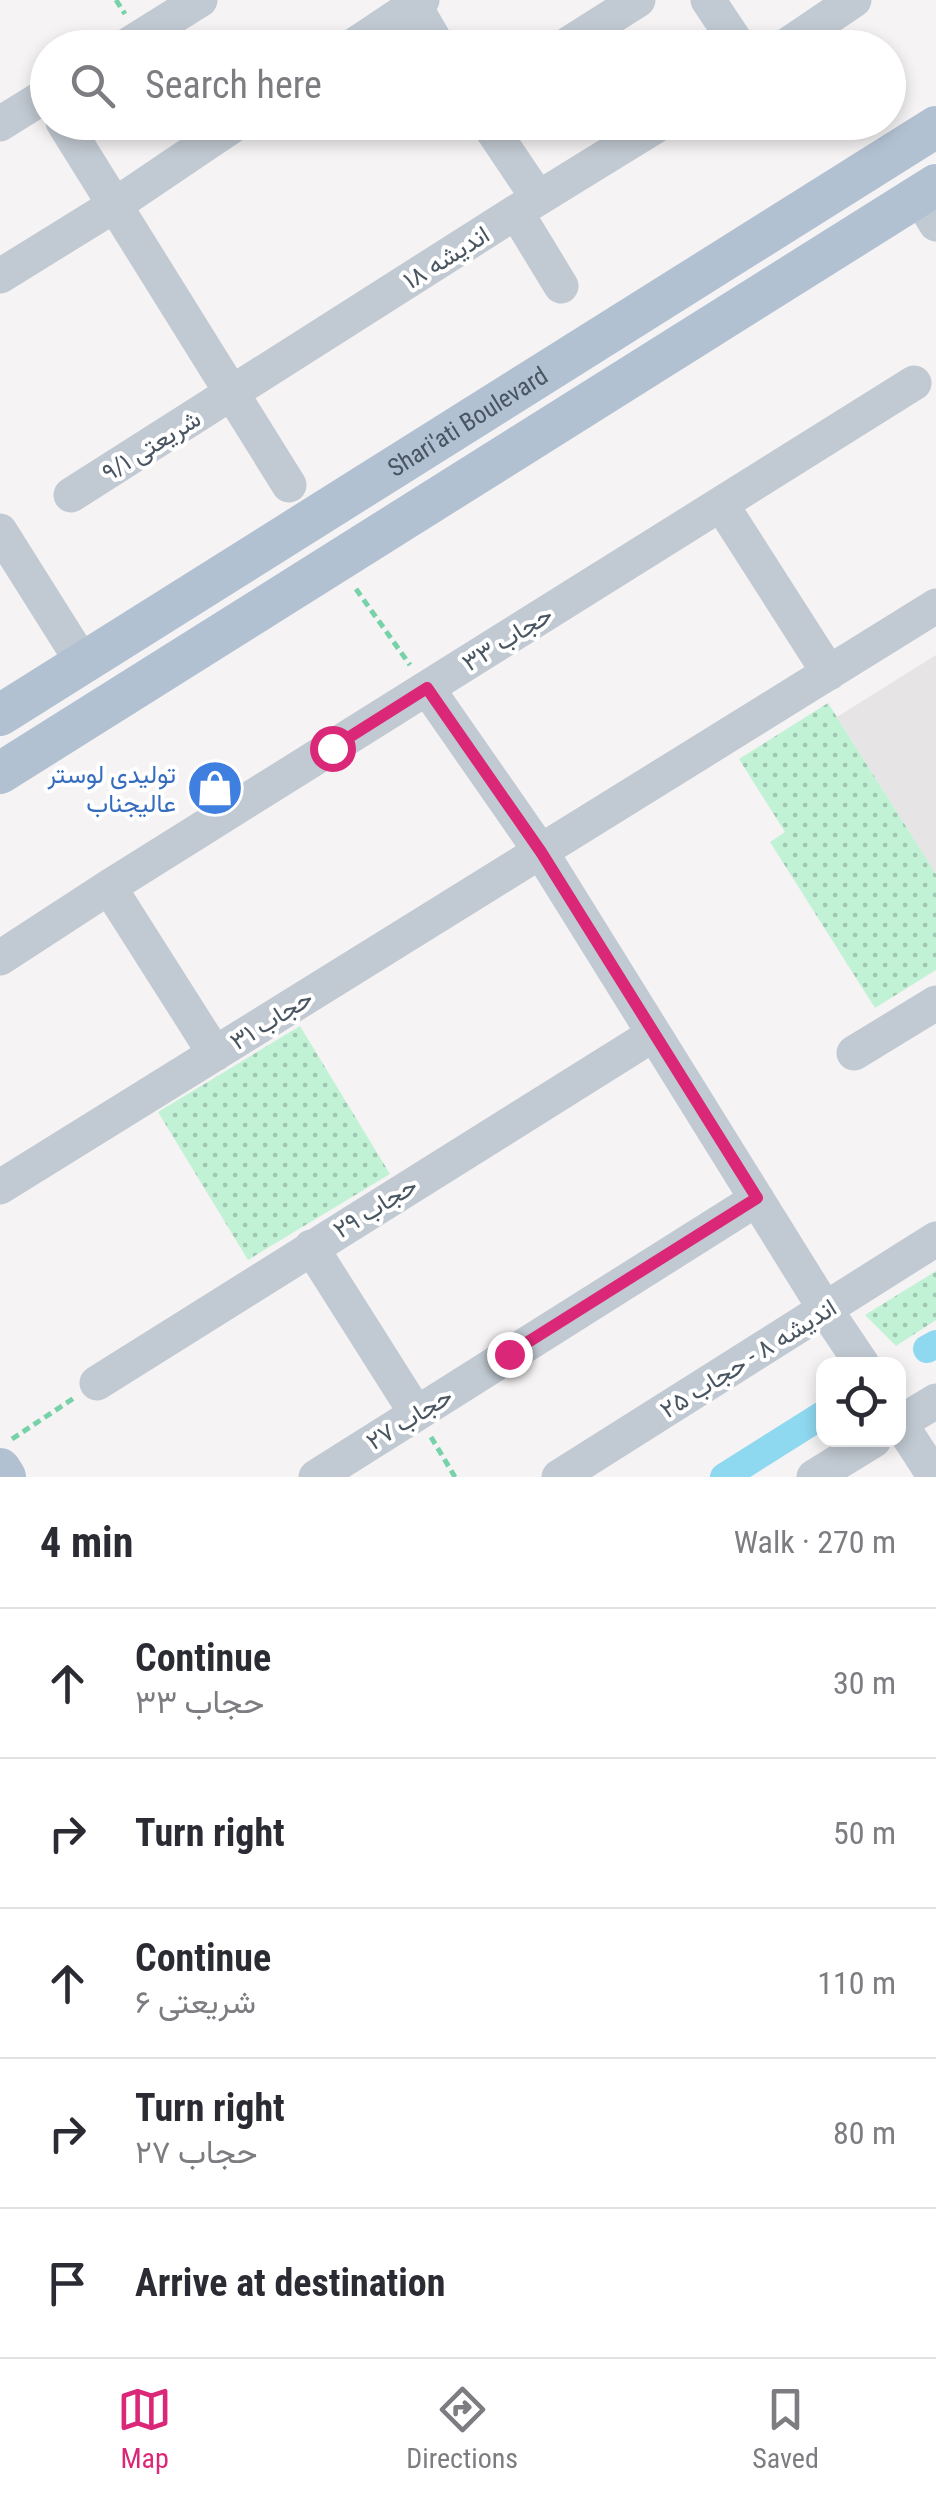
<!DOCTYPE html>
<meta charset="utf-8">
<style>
:root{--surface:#fff;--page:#f7f7f7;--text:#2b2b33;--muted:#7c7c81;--line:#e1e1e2;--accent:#db2777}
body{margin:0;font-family:"Roboto Condensed",Vazirmatn,sans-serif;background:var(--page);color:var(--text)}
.controls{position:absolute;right:30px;bottom:30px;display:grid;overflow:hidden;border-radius:20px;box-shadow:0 5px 15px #0003}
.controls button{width:90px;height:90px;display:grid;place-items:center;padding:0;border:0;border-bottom:2px solid var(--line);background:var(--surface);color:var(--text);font:50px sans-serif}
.stop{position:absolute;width:30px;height:30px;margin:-22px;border:8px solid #db2777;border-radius:50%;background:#fff}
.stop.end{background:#db2777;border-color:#fff;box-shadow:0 2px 10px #0008}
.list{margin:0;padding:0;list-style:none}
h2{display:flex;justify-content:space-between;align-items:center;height:130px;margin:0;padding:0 40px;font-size:42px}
h2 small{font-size:32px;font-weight:400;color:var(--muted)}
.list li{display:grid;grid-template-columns:65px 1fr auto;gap:30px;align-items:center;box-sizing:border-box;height:150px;padding:0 40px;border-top:2px solid var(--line)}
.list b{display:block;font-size:38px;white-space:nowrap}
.list p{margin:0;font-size:32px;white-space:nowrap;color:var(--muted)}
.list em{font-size:32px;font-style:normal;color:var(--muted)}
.icon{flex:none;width:55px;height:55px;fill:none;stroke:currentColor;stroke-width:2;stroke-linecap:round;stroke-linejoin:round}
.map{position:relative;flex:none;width:936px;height:1477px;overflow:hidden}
.search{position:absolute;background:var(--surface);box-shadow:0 5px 15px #0003;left:30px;right:30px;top:30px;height:110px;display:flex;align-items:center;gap:25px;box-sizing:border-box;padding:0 35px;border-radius:55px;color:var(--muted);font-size:38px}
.sheet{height:880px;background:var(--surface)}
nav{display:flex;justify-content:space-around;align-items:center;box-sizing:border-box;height:140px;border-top:2px solid var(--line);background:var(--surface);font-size:28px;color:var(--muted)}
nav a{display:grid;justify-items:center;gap:5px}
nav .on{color:var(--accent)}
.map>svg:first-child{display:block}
.education{fill:#e6e4e5}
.park{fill:url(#park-dots)}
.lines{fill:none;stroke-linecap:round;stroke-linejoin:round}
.canal{stroke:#8ed8f0;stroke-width:28}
.path{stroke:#78d2a9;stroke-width:5;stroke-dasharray:8 5;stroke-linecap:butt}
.minor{stroke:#c1c9d2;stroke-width:35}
.major{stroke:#b2c1d2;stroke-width:42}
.route{stroke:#db2777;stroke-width:12}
.labels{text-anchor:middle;stroke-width:8;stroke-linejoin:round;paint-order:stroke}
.street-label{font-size:25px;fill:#495561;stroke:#fff}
.shop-label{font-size:25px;fill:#366cbe;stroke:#fff;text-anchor:end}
</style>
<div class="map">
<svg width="936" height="1477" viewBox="0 0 936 1477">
<defs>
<pattern id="park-dots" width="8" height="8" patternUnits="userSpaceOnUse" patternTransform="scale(2.5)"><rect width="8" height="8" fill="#c2f2d6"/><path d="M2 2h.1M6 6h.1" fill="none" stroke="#a0c7b1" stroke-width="1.8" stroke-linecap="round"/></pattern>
</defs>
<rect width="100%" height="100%" fill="#f5f3f3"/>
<path class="education" d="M936,655V874L837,717Z"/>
<path class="park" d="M828,703L936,874V970L875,1008L770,842L785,832L739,759Z
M300,1026L390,1174L248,1260L158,1112Z
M936,1271V1320L896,1346L865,1315Z"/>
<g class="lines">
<path class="canal" d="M927,1349L936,1344
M724,1477L824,1414"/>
<path class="path" d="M116,0L125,14
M356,589L410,665
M431,1437L455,1477
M12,1439L74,1398"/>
<path class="minor" d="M708,0L740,48
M414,5L439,48
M123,48L200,0
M350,48L422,0
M562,48L638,0
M783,48L854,0
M63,122L289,485
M487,122L538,198
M0,124L48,94
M919,196L936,224
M516,212L561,286
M0,276L115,205L238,122
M71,495L516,212L662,122
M721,504L829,673
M0,531L83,663
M427,688L541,852L825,1309L862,1364
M109,887L215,1054
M0,958L109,887L914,383
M854,1053L936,1003
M0,1187L936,606
M311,1247L416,1413
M97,1383L654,1034
M898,1420L935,1477
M898,1424L936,1401
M316,1477L757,1199
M559,1477L936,1239
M814,1477L874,1440"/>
<g class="major">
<path id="s1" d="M0,715L936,127"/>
<path d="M0,773L936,185"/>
<path d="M0,1469L5,1477"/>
</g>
</g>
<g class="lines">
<path class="route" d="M332,748L427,688L541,852L757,1198L509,1354"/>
</g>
<defs>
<g id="shop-disc" transform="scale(2.875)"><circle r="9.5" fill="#3f7fe0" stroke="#fff"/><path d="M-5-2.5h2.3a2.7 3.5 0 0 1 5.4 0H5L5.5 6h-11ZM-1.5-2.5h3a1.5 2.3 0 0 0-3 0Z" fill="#fff"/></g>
</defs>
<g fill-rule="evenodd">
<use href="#shop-disc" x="215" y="788"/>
</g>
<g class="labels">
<g class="street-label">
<text transform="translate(446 257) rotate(-32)" y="9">اندیشه ۱۸</text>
<text dy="9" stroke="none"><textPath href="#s1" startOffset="552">Shari'ati Boulevard</textPath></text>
<text transform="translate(151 445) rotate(-32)" y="9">شریعتی ۹/۱</text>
<text transform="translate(507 638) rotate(-32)" y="9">حجاب ۳۳</text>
<text transform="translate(271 1019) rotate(-32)" y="9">حجاب ۳۱</text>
<text transform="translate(375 1207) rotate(-32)" y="9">حجاب ۲۹</text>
<text transform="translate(748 1358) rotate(-32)" y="9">اندیشه ۸ - حجاب ۲۵</text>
<text transform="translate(409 1418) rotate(-32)" y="9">حجاب ۲۷</text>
</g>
<g class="shop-label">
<text x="176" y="783">تولیدی لوستر<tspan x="176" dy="29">عالیجناب</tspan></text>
</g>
</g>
</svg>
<div class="controls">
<button><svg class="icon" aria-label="locate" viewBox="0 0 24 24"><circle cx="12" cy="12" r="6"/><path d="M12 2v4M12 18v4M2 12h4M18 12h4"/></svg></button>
</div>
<div class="stop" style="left:332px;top:748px"></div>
<div class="stop end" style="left:509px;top:1354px"></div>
<div class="search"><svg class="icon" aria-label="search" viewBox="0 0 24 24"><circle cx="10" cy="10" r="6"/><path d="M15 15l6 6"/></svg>Search here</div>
</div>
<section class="sheet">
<h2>4 min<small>Walk · 270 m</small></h2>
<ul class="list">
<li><svg class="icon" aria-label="ahead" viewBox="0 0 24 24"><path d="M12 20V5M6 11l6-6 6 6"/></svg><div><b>Continue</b><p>حجاب ۳۳</p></div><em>30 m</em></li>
<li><svg class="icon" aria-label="right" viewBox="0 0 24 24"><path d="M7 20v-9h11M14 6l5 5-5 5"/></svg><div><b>Turn right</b></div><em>50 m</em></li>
<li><svg class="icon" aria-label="ahead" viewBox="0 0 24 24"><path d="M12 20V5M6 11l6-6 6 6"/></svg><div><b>Continue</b><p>شریعتی ۶</p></div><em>110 m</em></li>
<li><svg class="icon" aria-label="right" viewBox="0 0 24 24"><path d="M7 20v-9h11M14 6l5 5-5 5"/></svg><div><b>Turn right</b><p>حجاب ۲۷</p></div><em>80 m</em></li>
<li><svg class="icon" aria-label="arrive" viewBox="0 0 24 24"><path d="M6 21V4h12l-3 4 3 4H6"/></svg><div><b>Arrive at destination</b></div></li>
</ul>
</section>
<nav>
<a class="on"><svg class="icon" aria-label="map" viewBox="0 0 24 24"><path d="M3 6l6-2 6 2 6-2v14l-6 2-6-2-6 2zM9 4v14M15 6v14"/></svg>Map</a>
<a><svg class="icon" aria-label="directions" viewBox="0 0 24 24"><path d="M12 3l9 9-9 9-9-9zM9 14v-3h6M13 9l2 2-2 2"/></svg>Directions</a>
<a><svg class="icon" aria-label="saved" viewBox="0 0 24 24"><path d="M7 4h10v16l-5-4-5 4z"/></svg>Saved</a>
</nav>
